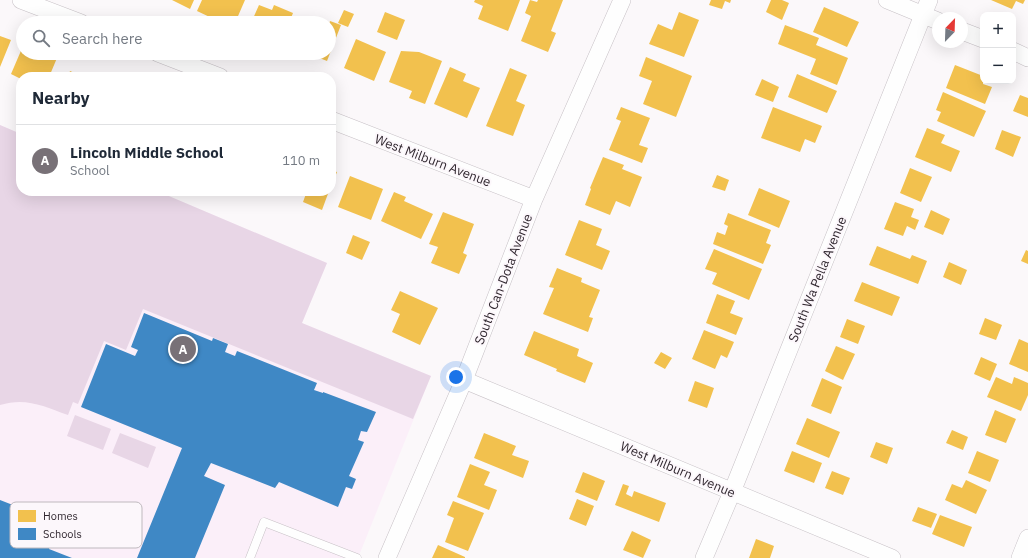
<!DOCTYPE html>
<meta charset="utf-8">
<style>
:root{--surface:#fff;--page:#f2f2f3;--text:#1f2937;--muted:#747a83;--line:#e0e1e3;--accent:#787177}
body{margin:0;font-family:"IBM Plex Sans",sans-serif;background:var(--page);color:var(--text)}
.controls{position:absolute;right:12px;top:12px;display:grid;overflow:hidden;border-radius:8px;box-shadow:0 4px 16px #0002}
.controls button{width:36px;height:36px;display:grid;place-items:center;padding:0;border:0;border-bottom:1px solid var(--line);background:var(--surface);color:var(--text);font:20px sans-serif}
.compass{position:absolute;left:932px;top:12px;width:36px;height:36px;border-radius:50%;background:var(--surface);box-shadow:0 4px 16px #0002;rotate:23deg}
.you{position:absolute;left:456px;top:377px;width:14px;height:14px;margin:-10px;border:3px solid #fff;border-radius:50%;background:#1a73e8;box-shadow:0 0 0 6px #1a73e833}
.badge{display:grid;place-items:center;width:26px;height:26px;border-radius:50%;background:var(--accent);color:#fff;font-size:13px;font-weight:700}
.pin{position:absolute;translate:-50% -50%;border:2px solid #fff;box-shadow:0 1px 4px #0006}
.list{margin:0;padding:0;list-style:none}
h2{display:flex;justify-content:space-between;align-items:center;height:52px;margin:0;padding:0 16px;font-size:17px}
h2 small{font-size:13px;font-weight:400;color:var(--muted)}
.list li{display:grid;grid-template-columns:26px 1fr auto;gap:12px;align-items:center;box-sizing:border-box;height:72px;padding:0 16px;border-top:1px solid var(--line)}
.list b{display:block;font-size:15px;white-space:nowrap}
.list p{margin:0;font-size:13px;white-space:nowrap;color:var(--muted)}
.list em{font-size:13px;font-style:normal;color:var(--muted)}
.icon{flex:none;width:22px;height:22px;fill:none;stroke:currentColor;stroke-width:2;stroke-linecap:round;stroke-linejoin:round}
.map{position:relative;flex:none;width:1028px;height:558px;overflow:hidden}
.search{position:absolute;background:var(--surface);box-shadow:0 4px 16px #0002;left:16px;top:16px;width:320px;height:44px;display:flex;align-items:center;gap:10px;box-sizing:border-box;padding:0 14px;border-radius:22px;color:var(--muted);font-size:15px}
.panel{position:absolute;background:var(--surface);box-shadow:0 4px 16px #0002;left:16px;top:72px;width:320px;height:124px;border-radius:16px}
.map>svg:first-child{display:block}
.built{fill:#fbeff9}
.green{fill:#e8d6e6}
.homes{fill:#f2c14e}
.schools{fill:#3f88c5}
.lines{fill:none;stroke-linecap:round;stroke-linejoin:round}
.service-casing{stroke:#c7c1c6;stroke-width:9}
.minor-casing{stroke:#c7c1c6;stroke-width:18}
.service{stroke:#fefefe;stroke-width:8}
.minor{stroke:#fefefe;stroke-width:17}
.labels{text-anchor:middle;stroke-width:4;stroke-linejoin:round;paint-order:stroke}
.street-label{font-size:13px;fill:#312830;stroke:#fcf7fb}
.key{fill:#fcf7fb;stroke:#bfb9be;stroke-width:1}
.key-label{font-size:11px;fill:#312830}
</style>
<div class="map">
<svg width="1028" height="558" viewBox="0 0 1028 558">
<rect width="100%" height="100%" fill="#fbf8fa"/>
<path class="built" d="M0,125L21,134V191H157L327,263L302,323L431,376L358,558H0Z"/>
<path class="green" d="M0,125L21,134V191H157L327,263L302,323L431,376L413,419L143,309L126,350L104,341L78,404L73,402L68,415C43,406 26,397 0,405Z
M75,415L111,429L103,450L67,436Z
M120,433L156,447L148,468L112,453Z"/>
<path class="homes" d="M172,0H194L190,9Z
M202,0H245L235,23L218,16L216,20L197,11Z
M475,0H520L508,31L478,19L483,6L474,2Z
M530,0L537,2L538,0H563L551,31L556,33L548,52L521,41L531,16L525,13Z
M711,0H731L730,3L725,1L722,9L709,5Z
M771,0H782L789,3L782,20L766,12Z
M991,0H1025L1023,4L1016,1L1012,9Z
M259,5L272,10L274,5L293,13L289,23H251Z
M824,7L859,22L847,47L813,32Z
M344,10L354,14L348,27L338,23Z
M385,12L405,20L397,40L377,32Z
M679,12L699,20L684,57L649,44L658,24L672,30Z
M330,21L341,25L327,61L307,53H329V24Z
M785,25L819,38L816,45L848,58L837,85L810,74L816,59L778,44Z
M0,36L11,40L0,67Z
M356,39L386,52L374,81L344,68Z
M23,46V53H45L57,58L49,77H21V79L11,74Z
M401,51L419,52L442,61L425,104L409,98L412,91L389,82Z
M646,57L692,76L676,117L643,104L652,81L639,76Z
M955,65L983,76V84L992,87L985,104L946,88Z
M450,67L466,74L463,81L480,88L467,118L434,104Z
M510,68L527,75L516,101L525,105L513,136L486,126Z
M70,71L84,77H68Z
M797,74L837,91L827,113L788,97Z
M762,79L779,87L773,102L755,95Z
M943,92L986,111L974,137L937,121L941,112L936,110Z
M1020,95L1028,98V117L1013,111Z
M621,107L650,118L639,145L648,148L642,163L609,150L621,121L616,119Z
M773,107L822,126L815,143L805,139L800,152L761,138Z
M927,128L945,135L941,143L960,151L951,172L915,157Z
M1002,130L1021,137L1013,157L995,149Z
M603,157L624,165L622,169L642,177L630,207L616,201L610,215L585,205L591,189L590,188Z
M910,168L932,177L921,202L900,193Z
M331,170L337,172L331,187Z
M717,175L729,180L725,191L712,187Z
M350,176L383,189L371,220L338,207Z
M759,188L790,201L779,228L748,215Z
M307,191H329L322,210L303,202Z
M394,192L406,197L404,201L433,214L421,239L381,221Z
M895,202L914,209L911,217L919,220L915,230L907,226L903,236L884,229Z
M931,210L950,219L943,235L924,227Z
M443,212L474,224L463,253L467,255L459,274L431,263L438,247L429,244Z
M728,213L771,230L766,243L771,245L763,264L713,244L717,232L725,235L728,226L724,224Z
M579,220L602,229L596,245L610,251L602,270L565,255Z
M353,235L370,242L362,260L346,253Z
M877,246L910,259L912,255L927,261L918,284L869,265Z
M714,249L762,269L749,300L712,284L717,273L705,269Z
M1026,250L1028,251V264L1021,261Z
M949,262L967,270L961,285L943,277Z
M557,268L582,278L581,282L600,290L589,317L593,318L588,332L543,314L554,288L549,287Z
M862,282L900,297L892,316L854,301Z
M400,291L438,308L420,345L392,332L400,314L391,310Z
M717,294L735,301L730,313L743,318L736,335L706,323Z
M985,318L1002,325L996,340L979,334Z
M847,319L865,326L858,344L840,337Z
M704,330L734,342L727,358L721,355L715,369L692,359Z
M534,331L579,349L577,356L593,363L585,383L556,371L557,369L524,355Z
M1019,339L1028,343V372L1009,364Z
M836,346L855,354L843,380L825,371Z
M661,352L672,358L665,369L654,363Z
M981,357L997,364L990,381L974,374Z
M996,377L1012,384L1014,377L1028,383V395L1021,411L987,397Z
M822,378L842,387L831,414L811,406Z
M695,381L714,388L707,408L688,401Z
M995,410L1016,419L1006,443L985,435Z
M807,418L840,432L829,458L796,444Z
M952,430L968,437L963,450L946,443Z
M484,433L516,446L512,455L529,461L523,478L474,458Z
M876,442L893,448L887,464L870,457Z
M792,451L822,463L814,483L784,471Z
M977,451L999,460L990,482L968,473Z
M470,464L490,472L484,485L497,490L489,510L457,497Z
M832,471L850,478L843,495L825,488Z
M583,472L605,481L597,501L575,492Z
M966,480L987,490L976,514L945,500L952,484L962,488Z
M623,484L629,486L626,494L632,497L634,491L666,503L659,522L615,505Z
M577,499L594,506L586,526L569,519Z
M453,501L484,513L468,551L445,542L454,518L447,515Z
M918,507L937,514L931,528L912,521Z
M940,515L972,527L964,547L932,534Z
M632,531L651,540L643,558L623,550Z
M756,539L774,546L770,558H749Z
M438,545L465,557V558H432Z"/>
<path class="schools" d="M144,313L212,341L213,338L228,344L225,352L235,356L237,351L317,383L314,390L323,393V392L376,412L367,432L361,431L358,440L364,442L349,476L356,479L352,489L346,487L338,507L279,482L275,488L211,463L204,476L225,485L195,558H137L182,448L81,407L106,344L135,356L138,350L131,347Z
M0,500L59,523L49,549L72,558H0Z"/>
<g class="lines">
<g class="service-casing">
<path id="service" d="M250,558L264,522L357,558"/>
</g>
<g class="minor-casing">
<path id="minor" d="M21,0L81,23
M887,0L938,21
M962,31L983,39
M1013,51L1028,58
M158,53L220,77
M331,120L534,199
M464,380L892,558
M387,558L464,380L534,199L622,0
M704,558L732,492L929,0
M1020,558L1028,538"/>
</g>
<use href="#service" class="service"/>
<use href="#minor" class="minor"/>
</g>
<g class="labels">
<g class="street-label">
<text transform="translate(433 160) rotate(21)" y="5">West Milburn Avenue</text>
<text transform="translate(503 279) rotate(-69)" y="5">South Can-Dota Avenue</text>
<text transform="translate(817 279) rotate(-68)" y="5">South Wa Pella Avenue</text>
<text transform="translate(678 469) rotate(23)" y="5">West Milburn Avenue</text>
</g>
</g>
<rect x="10" y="502" width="132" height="46" rx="6" class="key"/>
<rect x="18" y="510" width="18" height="12" fill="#f2c14e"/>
<rect x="18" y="528" width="18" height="12" fill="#3f88c5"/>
<g class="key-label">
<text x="43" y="520">Homes</text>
<text x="43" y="538">Schools</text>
</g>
</svg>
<div class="controls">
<button>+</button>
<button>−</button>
</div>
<svg class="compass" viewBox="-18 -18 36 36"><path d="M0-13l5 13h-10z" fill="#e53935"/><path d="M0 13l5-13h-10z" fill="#747a83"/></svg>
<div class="you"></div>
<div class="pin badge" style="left:183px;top:349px">A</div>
<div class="search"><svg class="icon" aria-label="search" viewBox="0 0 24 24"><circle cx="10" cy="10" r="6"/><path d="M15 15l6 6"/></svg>Search here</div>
<section class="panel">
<h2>Nearby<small></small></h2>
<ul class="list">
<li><span class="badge">A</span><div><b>Lincoln Middle School</b><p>School</p></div><em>110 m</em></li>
</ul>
</section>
</div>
